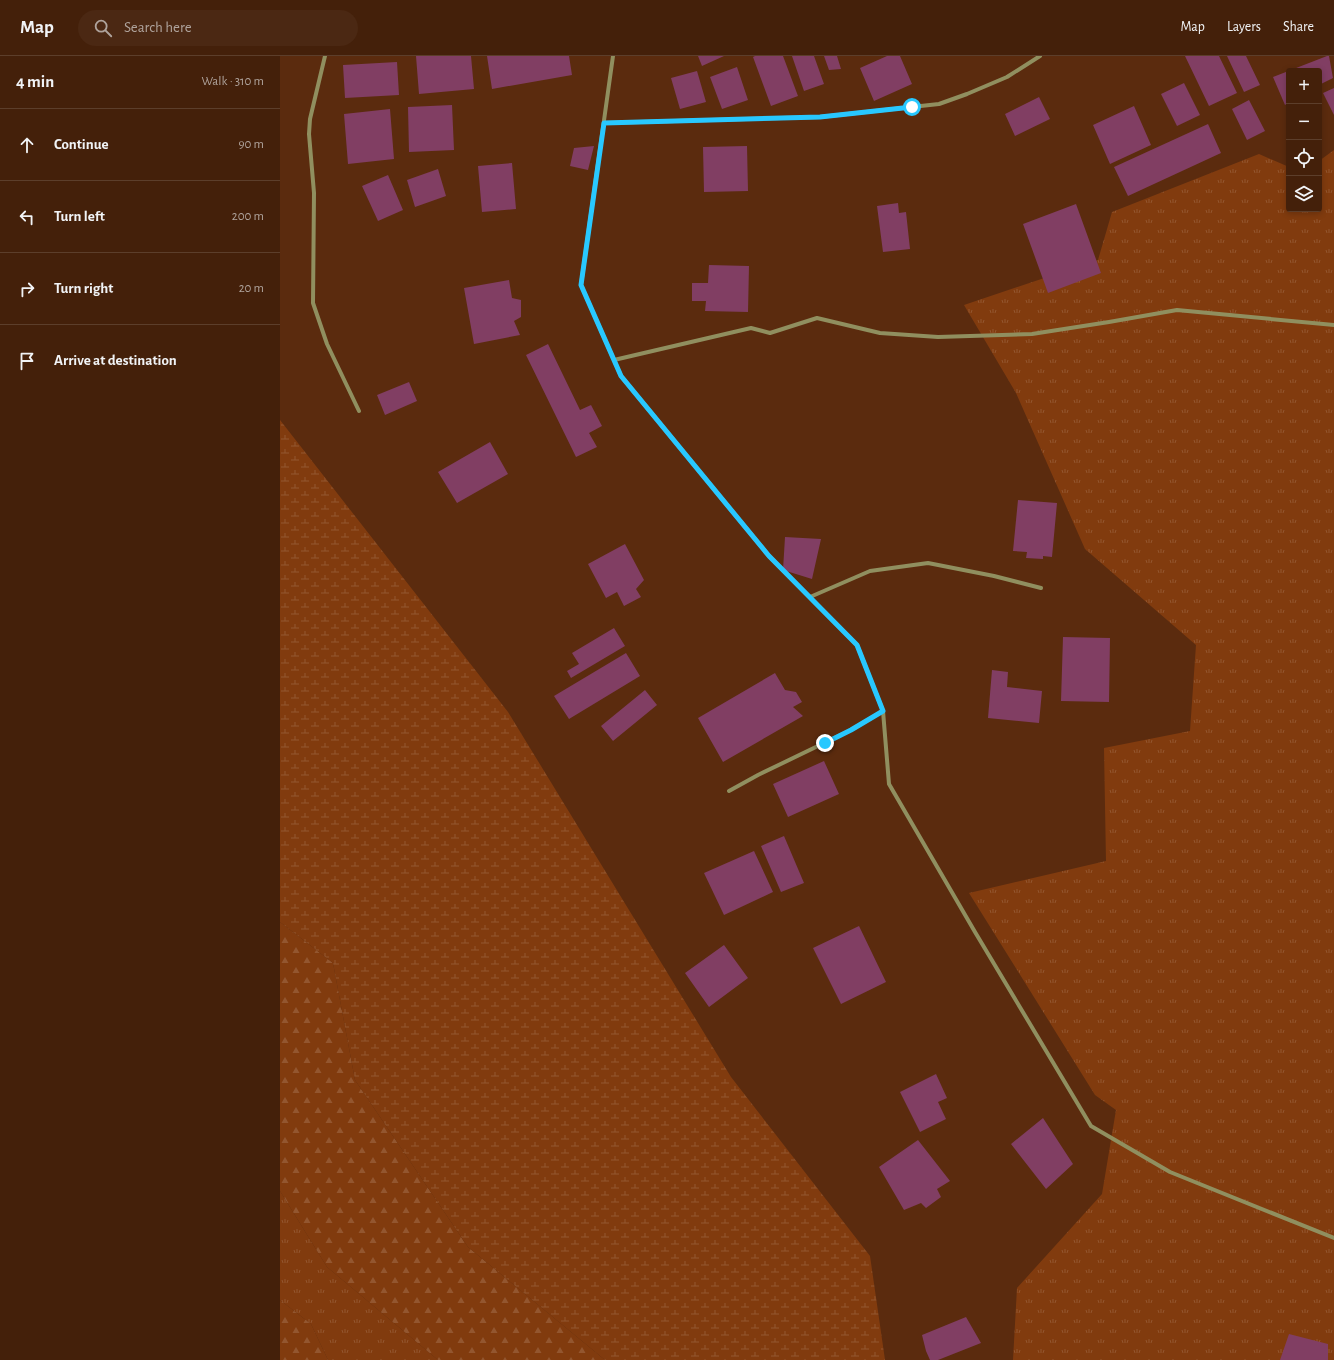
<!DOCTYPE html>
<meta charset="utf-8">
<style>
:root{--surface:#44200a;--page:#4b2813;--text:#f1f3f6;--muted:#afa39c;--line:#5c3e2b}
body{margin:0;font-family:"Alegreya Sans",sans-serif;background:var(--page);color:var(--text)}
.controls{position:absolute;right:12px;top:12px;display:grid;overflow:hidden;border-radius:4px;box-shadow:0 2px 6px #0003}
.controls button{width:36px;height:36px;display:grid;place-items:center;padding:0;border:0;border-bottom:1px solid var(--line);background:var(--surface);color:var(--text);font:20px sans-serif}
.stop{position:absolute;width:12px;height:12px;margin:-9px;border:3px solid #28c8ff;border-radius:50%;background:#fff}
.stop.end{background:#28c8ff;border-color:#fff;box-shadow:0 1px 4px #0008}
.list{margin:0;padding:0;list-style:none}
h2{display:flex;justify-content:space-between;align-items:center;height:52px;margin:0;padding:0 16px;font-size:17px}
h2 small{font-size:13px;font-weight:400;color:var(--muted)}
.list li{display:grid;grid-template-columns:26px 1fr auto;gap:12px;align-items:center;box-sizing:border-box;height:72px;padding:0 16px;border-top:1px solid var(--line)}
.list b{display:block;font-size:15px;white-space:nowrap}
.list em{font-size:13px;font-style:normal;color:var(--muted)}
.icon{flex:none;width:22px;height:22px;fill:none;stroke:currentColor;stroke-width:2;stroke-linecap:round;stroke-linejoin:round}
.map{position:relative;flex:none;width:1054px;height:1304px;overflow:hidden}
header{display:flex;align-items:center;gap:24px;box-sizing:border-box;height:56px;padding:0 20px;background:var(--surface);border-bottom:1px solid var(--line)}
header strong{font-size:19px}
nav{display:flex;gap:22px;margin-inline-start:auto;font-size:14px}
.search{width:280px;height:36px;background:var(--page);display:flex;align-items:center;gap:10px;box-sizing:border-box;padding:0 14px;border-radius:22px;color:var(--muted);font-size:15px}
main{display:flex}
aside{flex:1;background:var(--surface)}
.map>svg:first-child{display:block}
.grass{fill:url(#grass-tufts)}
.forest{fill:url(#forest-firs)}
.wetland{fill:url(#wetland-marsh)}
.building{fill:#813e63}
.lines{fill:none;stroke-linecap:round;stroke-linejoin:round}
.minor{stroke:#908f5f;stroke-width:4}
.route{stroke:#28c8ff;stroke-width:5}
</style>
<header>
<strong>Map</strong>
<div class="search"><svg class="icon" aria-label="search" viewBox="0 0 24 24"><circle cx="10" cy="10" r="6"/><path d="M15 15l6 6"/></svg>Search here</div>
<nav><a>Map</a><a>Layers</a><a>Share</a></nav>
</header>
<main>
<aside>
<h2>4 min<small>Walk · 310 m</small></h2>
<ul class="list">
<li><svg class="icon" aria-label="ahead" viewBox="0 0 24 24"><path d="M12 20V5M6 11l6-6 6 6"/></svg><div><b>Continue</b></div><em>90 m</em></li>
<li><svg class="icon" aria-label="left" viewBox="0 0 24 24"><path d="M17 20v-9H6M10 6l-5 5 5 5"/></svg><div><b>Turn left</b></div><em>200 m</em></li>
<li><svg class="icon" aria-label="right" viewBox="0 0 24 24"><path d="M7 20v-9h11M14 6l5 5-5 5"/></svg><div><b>Turn right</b></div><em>20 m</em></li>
<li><svg class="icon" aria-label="arrive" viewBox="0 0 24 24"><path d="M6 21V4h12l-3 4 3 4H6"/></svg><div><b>Arrive at destination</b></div></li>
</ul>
</aside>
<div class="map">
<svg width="1054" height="1304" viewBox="0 0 1054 1304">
<defs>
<pattern id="grass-tufts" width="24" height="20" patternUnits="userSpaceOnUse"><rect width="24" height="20" fill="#813b0e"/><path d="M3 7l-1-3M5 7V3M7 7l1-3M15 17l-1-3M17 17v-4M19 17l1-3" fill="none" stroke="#93562f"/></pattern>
<pattern id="forest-firs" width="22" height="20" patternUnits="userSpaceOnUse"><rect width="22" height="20" fill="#813b0e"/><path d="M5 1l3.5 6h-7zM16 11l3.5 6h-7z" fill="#93562f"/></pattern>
<pattern id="wetland-marsh" width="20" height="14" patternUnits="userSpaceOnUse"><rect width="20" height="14" fill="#813b0e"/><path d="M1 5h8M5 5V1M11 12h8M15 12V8" fill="none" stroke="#93562f"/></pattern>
</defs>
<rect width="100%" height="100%" fill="#5b2b0e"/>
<path class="grass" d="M1054,94V1304H733L737,1232L822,1138L836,1054L815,1039L689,837L826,805L824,692L910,675L916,589L805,493L736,337L684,249L818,204L832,156L979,98L1009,111V153H1039V105Z
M0,1135L47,1211L158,1304H48L31,1268L0,1244Z"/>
<path class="forest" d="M0,866L53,907L75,1024L188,1191L325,1304H158L47,1211L0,1135Z
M0,1244L31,1268L48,1304H0Z"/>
<path class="wetland" d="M0,364L228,656L451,1021L590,1200L605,1304H325L188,1191L75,1024L53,907L0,866Z"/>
<path class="building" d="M136,0H191L194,33L139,38Z
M207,0H289L292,19L212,33Z
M418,0H444L422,10Z
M475,0H503L518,40L491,50L473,1Z
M512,0H534L544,28L524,35Z
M544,0H557L561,13L549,14Z
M607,0H620L632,28L594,45L580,12Z
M905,0H939L957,37L929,50Z
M947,0H966L980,29L964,36Z
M1047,0H1049L1053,22L1039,29V15H1009V46L1005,49L993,21Z
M117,6L119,39L65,42L63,9Z
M457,11L468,44L442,53L430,21Z
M417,15L426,46L400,53L391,22Z
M904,27L920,59L897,70L881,38Z
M1054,32V59L1043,37Z
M759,41L770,63L735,80L725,58Z
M969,44L985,75L967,84L952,53Z
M172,49L174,94L129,96L128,51Z
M854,50L871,89L830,108L813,69Z
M110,53L114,103L68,108L64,58Z
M928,68L941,97L848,140L834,111Z
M314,90L308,114L290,110L294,92Z
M467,90L468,135L424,136L423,91Z
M232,107L236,153L202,156L198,110Z
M158,113L166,140L135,151L127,124Z
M108,119L123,154L98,165L82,130Z
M618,147L619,157L626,156L630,193L603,196L597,150Z
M796,148L821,217L768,237L743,168Z
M429,209L469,210L468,256L425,255L426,245H412V227H428Z
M229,224L232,242L241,244V261L234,265L240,279L194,288L184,232Z
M268,288L300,354L311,349L322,370L309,377L317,391L296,401L246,299Z
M129,326L137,345L105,359L97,339Z
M210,386L228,418L177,447L158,416Z
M738,444L777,447L772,501L763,500V503L746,502L747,496L733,495Z
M505,481L541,483L532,523L503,514Z
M345,488L364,524L356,533L361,541L344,550L337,536L326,542L308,508Z
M334,572L345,590L291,622L287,615L299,608L292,597Z
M783,581L830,582L829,646L781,645Z
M346,597L360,620L289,663L274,640Z
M712,614L728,616L727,631L762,635L759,667L708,662Z
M495,617L505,634L516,636L522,646L513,651L523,660L443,706L418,662Z
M365,634L377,649L333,685L321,670Z
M544,705L559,738L508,761L493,728Z
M504,780L524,827L501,836L481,790Z
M474,795L493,836L444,859L424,817Z
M579,870L606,926L561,948L533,892Z
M444,889L468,922L429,951L405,917Z
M656,1018L667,1042L658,1046L666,1063L640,1076L620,1036Z
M763,1062L793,1108L766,1133L731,1088Z
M638,1084L670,1125L657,1133L661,1141L646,1152L641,1147L624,1154L599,1111Z
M686,1261L701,1287L658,1304H650L646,1295L642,1279Z
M1009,1278L1048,1288V1304H1000Z"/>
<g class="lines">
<path class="minor" d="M45,0L30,63L29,78L34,137L33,247L47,288L79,355
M333,0L301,229L341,320L489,500L577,589L603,655L609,728L695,876L811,1070L890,1116L1054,1182
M324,67L540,61L659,48L687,38L727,21L760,0
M334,304L471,272L490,277L537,262L600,277L658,281L752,278L829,266L897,254L1054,269
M530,541L590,515L648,507L714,520L761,532
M449,735L478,719L571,674L603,655"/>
</g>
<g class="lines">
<path class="route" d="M545,687L571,674L603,655L577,589L489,500L341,320L301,229L324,67L540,61L632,51"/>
</g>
</svg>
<div class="controls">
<button>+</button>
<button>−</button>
<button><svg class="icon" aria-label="locate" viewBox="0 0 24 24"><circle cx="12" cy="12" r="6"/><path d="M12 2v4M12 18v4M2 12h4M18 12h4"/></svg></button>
<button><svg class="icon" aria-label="layers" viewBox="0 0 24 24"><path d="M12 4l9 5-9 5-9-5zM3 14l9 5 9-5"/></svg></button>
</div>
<div class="stop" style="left:632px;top:51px"></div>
<div class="stop end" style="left:545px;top:687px"></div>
</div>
</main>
